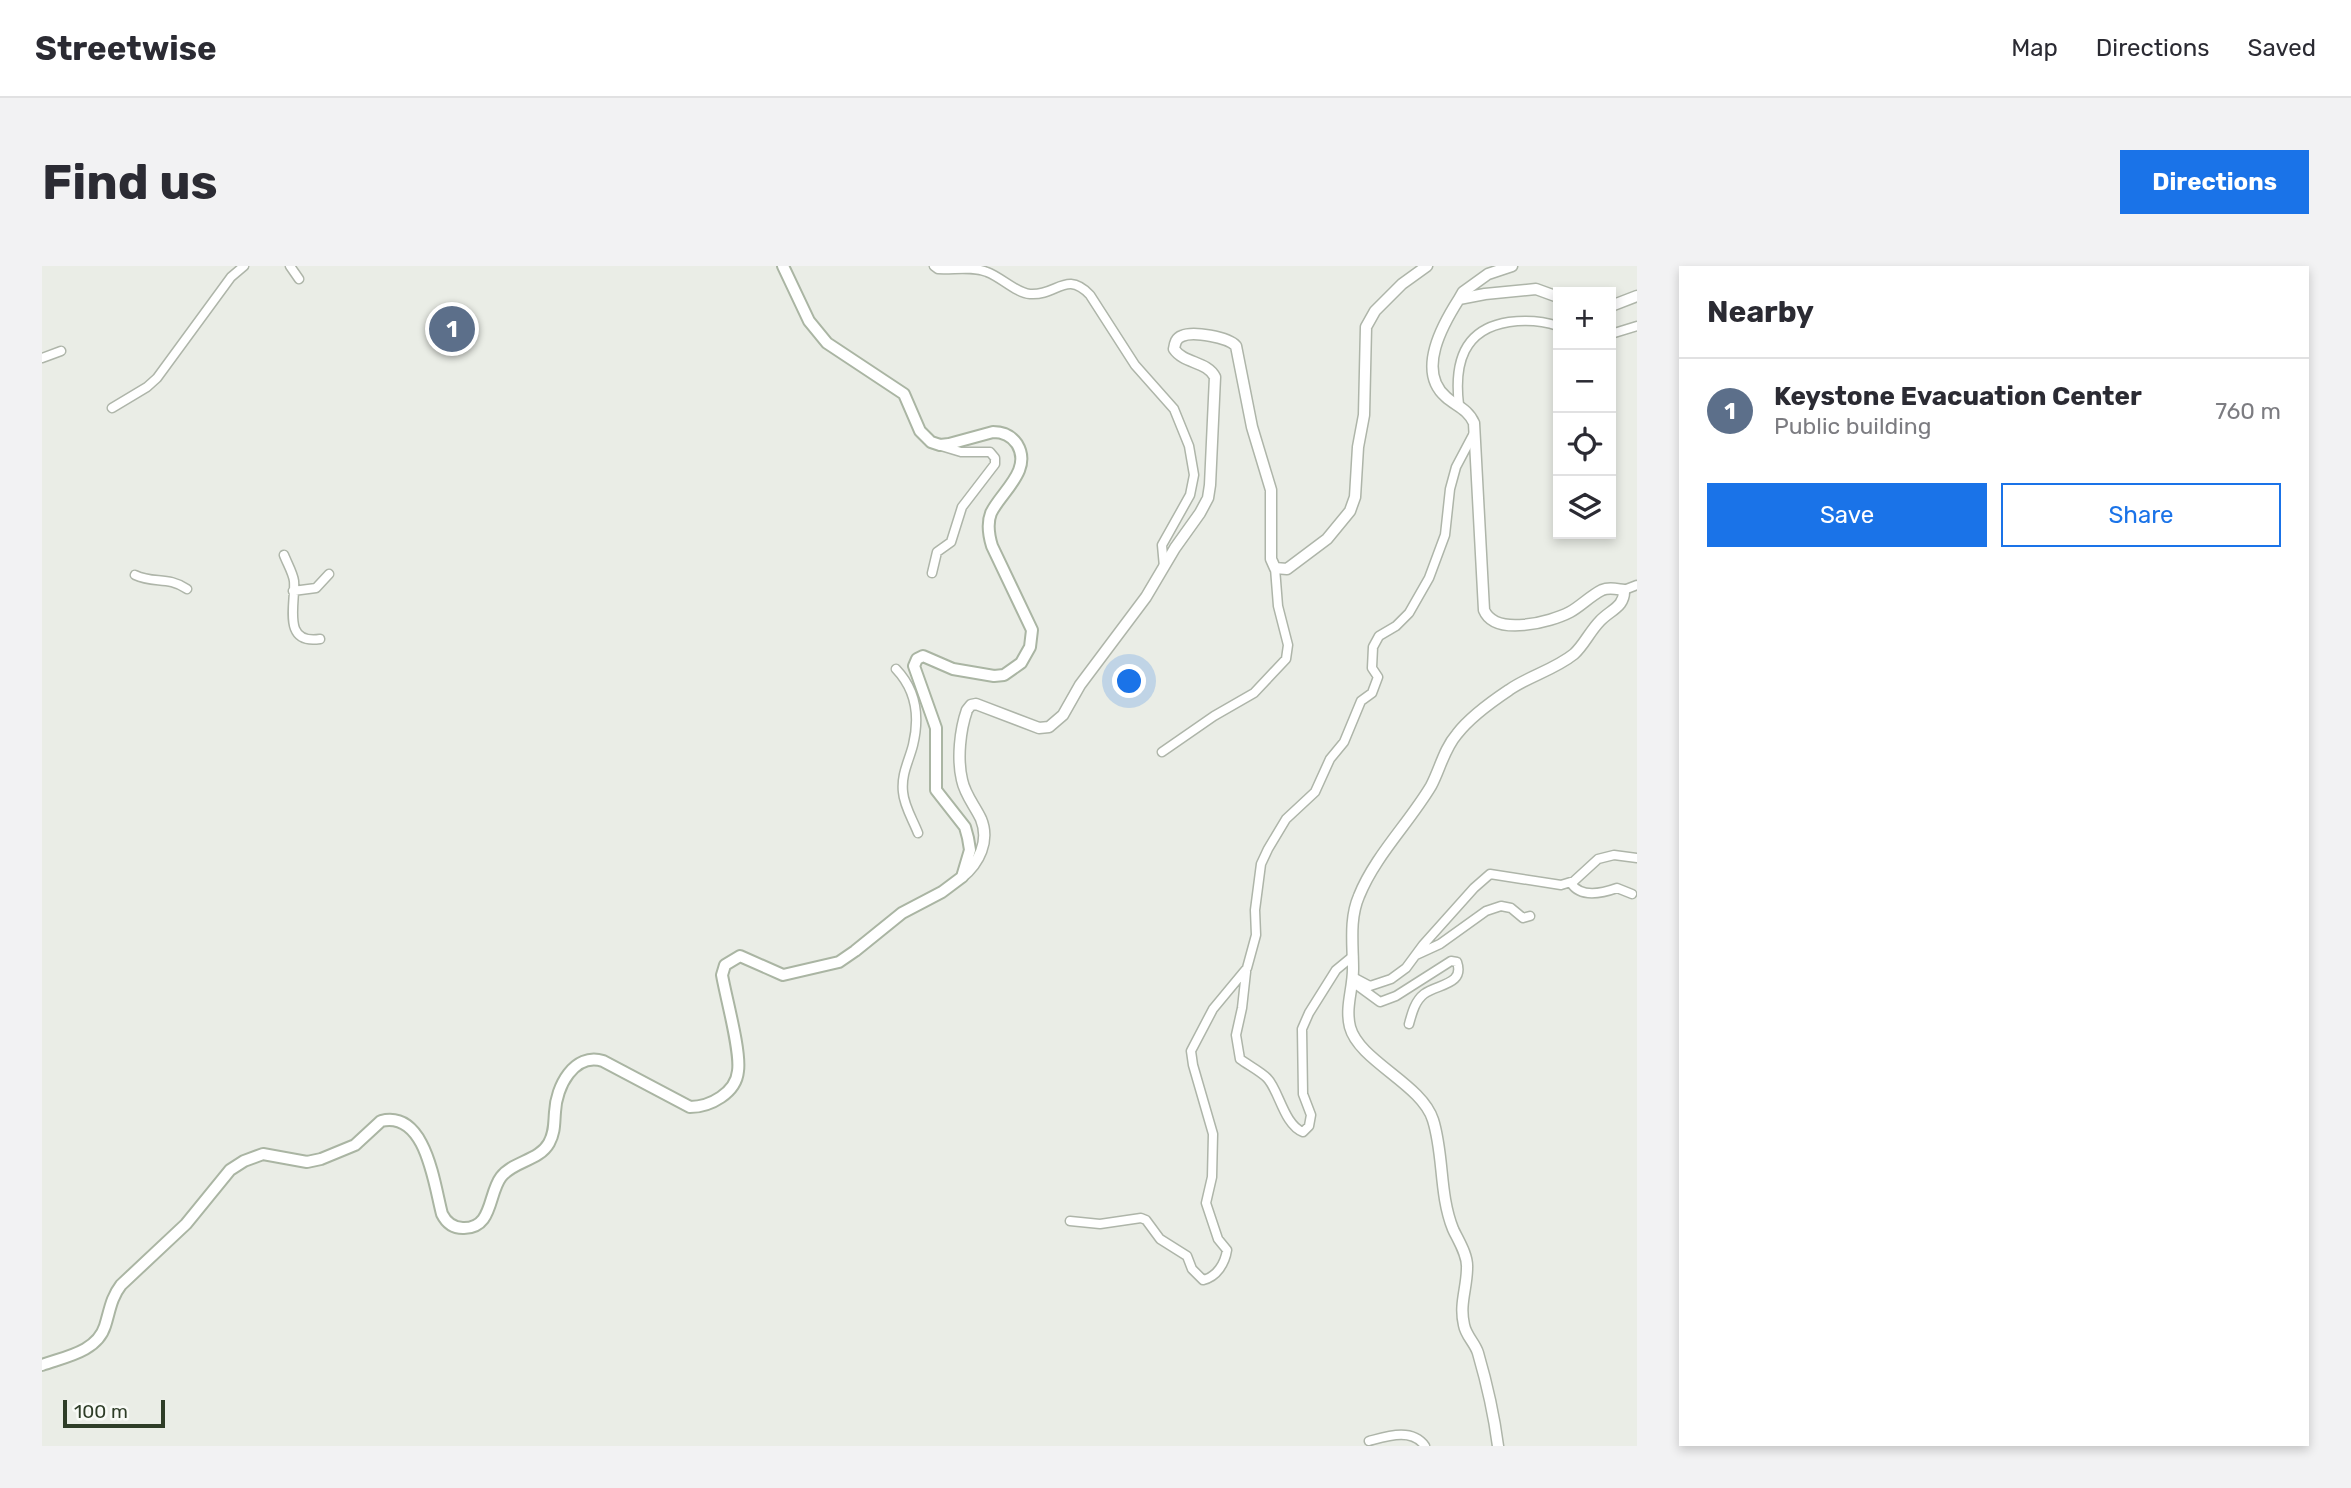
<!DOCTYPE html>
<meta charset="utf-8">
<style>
:root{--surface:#fff;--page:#f2f2f3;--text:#2b2b33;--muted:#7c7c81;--line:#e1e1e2;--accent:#1a73e8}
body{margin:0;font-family:Rubik,sans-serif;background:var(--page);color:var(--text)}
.controls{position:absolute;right:21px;top:21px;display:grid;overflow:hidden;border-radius:0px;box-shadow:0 4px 10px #0003}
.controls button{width:63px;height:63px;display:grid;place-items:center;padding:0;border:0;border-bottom:2px solid var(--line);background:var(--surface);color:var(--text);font:35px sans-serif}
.scale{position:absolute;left:21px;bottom:18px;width:102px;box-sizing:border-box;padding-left:7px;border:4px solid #2e3d27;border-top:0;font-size:19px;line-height:24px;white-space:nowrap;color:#2e3d27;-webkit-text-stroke:5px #f8faf6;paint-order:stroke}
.you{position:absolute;left:1088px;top:416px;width:24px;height:24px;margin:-18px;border:5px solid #fff;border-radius:50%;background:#1a73e8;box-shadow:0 0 0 10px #1a73e833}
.badge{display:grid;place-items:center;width:46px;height:46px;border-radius:50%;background:var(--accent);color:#fff;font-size:23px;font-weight:700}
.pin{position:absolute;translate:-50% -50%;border:4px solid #fff;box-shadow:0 2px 7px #0006}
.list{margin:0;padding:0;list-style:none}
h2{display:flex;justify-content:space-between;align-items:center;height:91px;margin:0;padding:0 28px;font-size:30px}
h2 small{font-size:23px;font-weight:400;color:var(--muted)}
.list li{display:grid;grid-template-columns:46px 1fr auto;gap:21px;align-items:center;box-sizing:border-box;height:105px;padding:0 28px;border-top:2px solid var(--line)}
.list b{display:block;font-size:26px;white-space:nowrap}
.list p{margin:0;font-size:23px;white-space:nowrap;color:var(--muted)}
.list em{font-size:23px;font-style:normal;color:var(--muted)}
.actions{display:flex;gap:14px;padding:21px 28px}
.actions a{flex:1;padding:16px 0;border:2px solid var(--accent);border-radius:0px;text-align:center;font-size:24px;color:var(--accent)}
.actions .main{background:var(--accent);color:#fff}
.icon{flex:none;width:38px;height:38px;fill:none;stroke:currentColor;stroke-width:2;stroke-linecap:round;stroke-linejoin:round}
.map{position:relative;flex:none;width:1595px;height:1180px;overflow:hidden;border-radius:0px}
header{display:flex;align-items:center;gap:42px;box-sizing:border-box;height:98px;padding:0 35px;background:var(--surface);border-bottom:2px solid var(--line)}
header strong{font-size:33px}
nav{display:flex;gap:38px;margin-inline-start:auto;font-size:24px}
.intro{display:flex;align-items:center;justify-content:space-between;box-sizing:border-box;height:168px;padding:0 42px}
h1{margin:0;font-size:49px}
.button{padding:18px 32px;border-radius:0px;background:var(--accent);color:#fff;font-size:24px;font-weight:700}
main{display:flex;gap:42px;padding:0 42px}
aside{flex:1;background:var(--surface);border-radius:0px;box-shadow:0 4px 10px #0003}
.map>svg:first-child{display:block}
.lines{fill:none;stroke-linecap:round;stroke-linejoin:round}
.minor-casing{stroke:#aeb5a9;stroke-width:11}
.tertiary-casing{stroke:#aeb5a9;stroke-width:13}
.secondary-casing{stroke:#aab5a3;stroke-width:14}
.minor{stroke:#fff;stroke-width:8}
.tertiary{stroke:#fff;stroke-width:10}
.secondary{stroke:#fff;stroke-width:10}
</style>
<header>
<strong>Streetwise</strong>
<nav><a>Map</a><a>Directions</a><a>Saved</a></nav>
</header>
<div class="intro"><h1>Find us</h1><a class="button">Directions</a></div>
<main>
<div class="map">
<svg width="1595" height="1180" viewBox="0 0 1595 1180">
<rect width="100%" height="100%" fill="#eaede6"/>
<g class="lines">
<g class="minor-casing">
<path id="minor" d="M248,0L257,13
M892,0L896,3C912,4 930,0 945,6C959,11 974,27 988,28C1015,30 1024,4 1048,29L1093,99L1132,143L1147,180L1152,209L1148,229L1120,279L1122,301
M1569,68L1595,60
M0,92L19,85
M1417,139C1412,98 1421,63 1467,56C1482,54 1501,55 1516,60
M70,142L105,121L115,112L189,11L202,0
M242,289C245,297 251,307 252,315C254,337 239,379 278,373
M890,307L895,286L909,276L920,241L953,198V192L948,186H919L899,180
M93,309C112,318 126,310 145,323
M1582,324L1595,319
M251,325L274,322L287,308
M854,403C874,424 878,450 871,479C867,495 859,508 861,526C862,540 871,554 876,567
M1120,486L1172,450L1212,427L1244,393L1246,379L1236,340L1233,302
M1529,617C1539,633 1561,627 1575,622L1590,628
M1374,689L1398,678L1444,645L1459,640L1469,642L1481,652L1488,650
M1204,706L1200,742L1194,769L1198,793C1206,799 1218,805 1225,812C1237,824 1242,859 1261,866L1267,860L1269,849L1261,828L1260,763L1267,747L1294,704L1311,690
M1311,711L1328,720L1349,713L1364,702L1381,679L1432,622L1448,608L1519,619L1532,615L1556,593L1572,589L1595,592
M1312,717L1338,736L1354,730L1409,695L1415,696C1423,719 1395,718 1382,728C1373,735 1370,747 1367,758
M1028,955L1058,958L1099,952L1104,954L1118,973L1145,990L1150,1003L1161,1014C1175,1011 1183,997 1185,984L1176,973L1164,937L1170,911L1171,868L1151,799L1149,785L1171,743L1205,702L1214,669L1213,644L1219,598L1226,583L1244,553L1273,526L1288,493L1302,476L1319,435L1330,427L1336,411L1330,402L1331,381L1337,370L1354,360L1367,347L1387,312L1403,269L1408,223L1414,201L1432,167
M1327,1175C1346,1170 1370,1162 1383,1180"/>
</g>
<g class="tertiary-casing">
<path id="tertiary" d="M1470,0L1446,8L1421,26L1417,33L1443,28L1494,23L1516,31
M1417,33C1401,58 1374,105 1404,131C1414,140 1426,143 1432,157L1442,344C1453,371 1509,356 1528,346C1539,340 1548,330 1560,324C1567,321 1574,323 1582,324C1583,341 1568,344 1558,355C1548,365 1542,379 1532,388C1512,404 1487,410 1467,424C1449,436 1428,451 1415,468C1402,483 1398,503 1389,520C1367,557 1333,590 1317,630C1307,653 1311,679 1311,703C1311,723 1303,741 1308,761C1317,795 1380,818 1391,854C1402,889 1397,928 1411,963C1416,974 1426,989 1425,1002C1425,1022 1417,1038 1422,1059C1424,1070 1433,1077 1436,1087C1445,1118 1452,1149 1456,1180
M1569,40L1595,30
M920,611C937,597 948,575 939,553C933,540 923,529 920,514C915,493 918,464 925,444L929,439L934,438L997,462L1007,461L1021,449L1038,419L1104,331L1133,282L1158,247L1166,232L1168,219L1173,111C1165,95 1142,98 1132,83C1133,77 1134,72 1140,70C1151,65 1186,71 1194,80L1210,161L1229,224V293L1233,302L1245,303L1285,273L1308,245L1313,231L1316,181L1322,149L1324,61L1333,45L1360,18L1385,0"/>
</g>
<g class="secondary-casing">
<path id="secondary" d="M0,1099C22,1091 55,1086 63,1060C68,1044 69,1032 79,1019L144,958L188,904L202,895L221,888L265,896L279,893L313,879L339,855C384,844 392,918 400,948C404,956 411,962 421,962C451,963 446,928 459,911C471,895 497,895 507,877C513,866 512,857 513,846C514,821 532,786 561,795L648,841C668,841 694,827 696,805C699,785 684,732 680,709L683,699L698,690L741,709L797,696L813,685L860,647L900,626L920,611L928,584L926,572L923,561L894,524V462L872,400L875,393L881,390L911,403L952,410L962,409L979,397L988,381L990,364L950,280C947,270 945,257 949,247C959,226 991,204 975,178C969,169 961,166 951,166L907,178L898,179L889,176L878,165L862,128L785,77L767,55L741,0"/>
</g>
<use href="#minor" class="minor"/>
<use href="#tertiary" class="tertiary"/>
<use href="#secondary" class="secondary"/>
</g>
</svg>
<div class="controls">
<button>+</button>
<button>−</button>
<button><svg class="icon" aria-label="locate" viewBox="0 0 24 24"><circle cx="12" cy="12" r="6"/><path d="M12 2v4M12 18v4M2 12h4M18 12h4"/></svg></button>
<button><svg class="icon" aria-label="layers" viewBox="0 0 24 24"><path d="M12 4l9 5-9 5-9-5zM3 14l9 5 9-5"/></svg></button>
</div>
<div class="scale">100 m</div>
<div class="you"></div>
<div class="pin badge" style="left:410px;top:63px;background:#5c6f8a">1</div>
</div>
<aside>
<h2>Nearby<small></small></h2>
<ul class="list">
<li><span class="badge" style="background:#5c6f8a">1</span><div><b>Keystone Evacuation Center</b><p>Public building</p></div><em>760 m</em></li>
</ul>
<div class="actions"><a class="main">Save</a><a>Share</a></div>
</aside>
</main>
